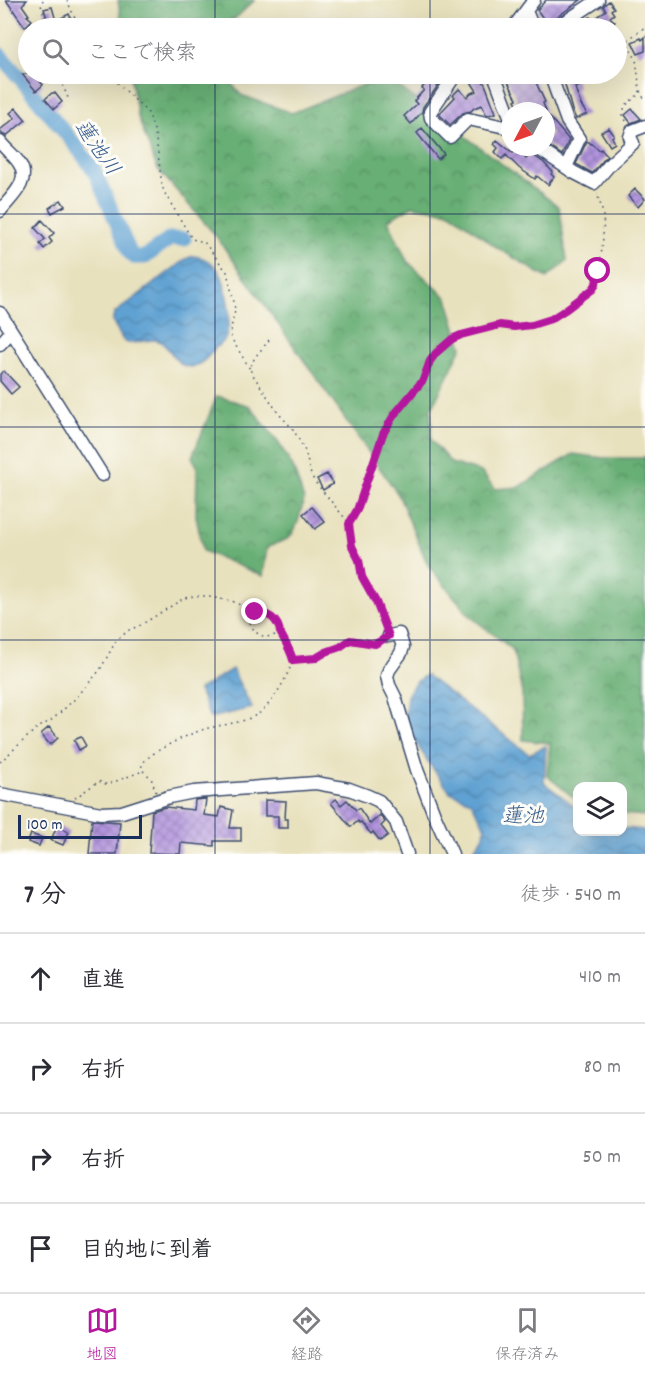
<!DOCTYPE html>
<html lang="ja">
<meta charset="utf-8">
<style>
:root{--surface:#fff;--page:#f2f2f3;--text:#2b2b33;--muted:#7c7c81;--line:#e1e1e2;--accent:#b5179e}
body{margin:0;font-family:Dekko,"Klee One",sans-serif;background:var(--page);color:var(--text)}
.controls{position:absolute;right:18px;bottom:18px;display:grid;overflow:hidden;border-radius:12px;box-shadow:0 6px 24px #0002}
.controls button{width:54px;height:54px;display:grid;place-items:center;padding:0;border:0;border-bottom:2px solid var(--line);background:var(--surface);color:var(--text);font:30px sans-serif}
.compass{position:absolute;left:501px;top:102px;width:54px;height:54px;border-radius:50%;background:var(--surface);box-shadow:0 6px 24px #0002;rotate:229deg}
.scale{position:absolute;left:18px;bottom:15px;width:124px;box-sizing:border-box;padding-left:6px;border:3px solid #1b2f5e;border-top:0;font-size:16px;line-height:21px;white-space:nowrap;color:#1b2f5e;-webkit-text-stroke:4px #fdfcf7;paint-order:stroke}
.stop{position:absolute;width:18px;height:18px;margin:-14px;border:4px solid #b5179e;border-radius:50%;background:#fff}
.stop.end{background:#b5179e;border-color:#fff;box-shadow:0 2px 6px #0008}
.list{margin:0;padding:0;list-style:none}
h2{display:flex;justify-content:space-between;align-items:center;height:78px;margin:0;padding:0 24px;font-size:26px}
h2 small{font-size:20px;font-weight:400;color:var(--muted)}
.list li{display:grid;grid-template-columns:39px 1fr auto;gap:18px;align-items:center;box-sizing:border-box;height:90px;padding:0 24px;border-top:2px solid var(--line)}
.list b{display:block;font-size:22px;white-space:nowrap}
.list em{font-size:20px;font-style:normal;color:var(--muted)}
.icon{flex:none;width:33px;height:33px;fill:none;stroke:currentColor;stroke-width:2;stroke-linecap:round;stroke-linejoin:round}
.map{position:relative;flex:none;width:645px;height:854px;overflow:hidden}
.search{position:absolute;background:var(--surface);box-shadow:0 6px 24px #0002;left:18px;right:18px;top:18px;height:66px;display:flex;align-items:center;gap:15px;box-sizing:border-box;padding:0 21px;border-radius:33px;color:var(--muted);font-size:22px}
.sheet{height:438px;background:var(--surface)}
nav{display:flex;justify-content:space-around;align-items:center;box-sizing:border-box;height:84px;border-top:2px solid var(--line);background:var(--surface);font-size:16px;color:var(--muted)}
nav a{display:grid;justify-items:center;gap:3px}
nav .on{color:var(--accent)}
.map>svg:first-child{display:block}
.forest{fill:url(#forest-crowns);stroke:#426f69;stroke-width:1.5}
.water{fill:url(#water-waves);stroke:#3d6898;stroke-width:1.5}
.lines{fill:none;stroke-linecap:round;stroke-linejoin:round}
.river{stroke:#5fa1d2;stroke-width:15}
.building{fill:url(#building-cross-hatch)}
.minor-casing{stroke:#3a4a6c;stroke-width:15}
.path{stroke:#3a4a6c;stroke-width:1.5;stroke-dasharray:1.5 4.5;stroke-linecap:butt}
.minor{stroke:#fff;stroke-width:12}
.route{stroke:#b5179e;stroke-width:8}
.grid{fill:none;stroke:#1b2f5e;stroke-width:1.5;stroke-opacity:0.55}
.labels{text-anchor:middle;stroke-width:6;stroke-linejoin:round;paint-order:stroke}
.water-label{font-size:21px;font-style:italic;fill:#365d8c;stroke:#fdfcf7}
</style>
<div class="map">
<svg width="645" height="854" viewBox="0 0 645 854">
<defs>
<pattern id="forest-crowns" width="20" height="18" patternUnits="userSpaceOnUse" patternTransform="scale(1.5)"><rect width="20" height="18" fill="#68af74"/><path d="M2 6a3 3 0 1 1 6 0M12 15a3 3 0 1 1 6 0" fill="none" stroke="#558f62"/></pattern>
<pattern id="water-waves" width="16" height="10" patternUnits="userSpaceOnUse" patternTransform="scale(1.5)"><rect width="16" height="10" fill="#5fa1d2"/><path d="M0 5q4-4 8 0t8 0" fill="none" stroke="#4e84ae"/></pattern>
<pattern id="building-cross-hatch" width="8" height="8" patternUnits="userSpaceOnUse" patternTransform="scale(1.5)"><rect width="8" height="8" fill="#b294de"/><path d="M0 0l8 8M0 8l8-8" fill="none" stroke="#9079b7"/></pattern>
</defs>
<rect width="100%" height="100%" fill="#fdfcf7"/>
<filter id="ink" filterUnits="userSpaceOnUse"><feTurbulence type="fractalNoise" baseFrequency=".0167" numOctaves="2"/><feDisplacementMap in="SourceGraphic" scale="12" xChannelSelector="R" yChannelSelector="G"/><feConvolveMatrix kernelMatrix="1 2 1 2 8 2 1 2 1" color-interpolation-filters="sRGB"/></filter>
<filter id="wash" filterUnits="userSpaceOnUse"><feTurbulence type="fractalNoise" baseFrequency=".008" numOctaves="4" result="noise"/><feDisplacementMap in="SourceGraphic" scale="24" xChannelSelector="R" yChannelSelector="G"/><feGaussianBlur stdDeviation="1.35" result="paint"/><feColorMatrix in="noise" values="0 0 0 0 0 0 0 0 0 0 0 0 0 0 0 0 0 1.4 0 .05"/><feComposite in="paint" operator="in"/></filter>
<g filter="url(#wash)">
<rect width="100%" height="100%" fill="#e8e1bd"/>
<path class="forest" d="M118,0H255L225,28H122Z
M130,74H224L241,95L292,113L385,76L559,207L567,261L547,278L496,247L450,212L412,206L388,220L407,261L447,298L462,347L431,410V440L451,463L481,472L495,489L519,487L573,454L604,458H643L645,456V816L623,814L622,786H578L577,800L547,776L550,743L523,740L522,693L513,650L470,616L428,565L398,494L216,236L157,168L138,117Z
M217,396L250,406L278,442L293,467L304,500L298,522L293,533L287,539L267,547L263,576L203,551L196,516L197,466L192,457Z"/>
<path class="water" d="M193,256C211,257 223,272 225,289C227,299 230,307 229,317C229,321 227,336 225,339C223,343 218,345 215,348C208,357 198,370 185,366C174,362 170,346 159,341C148,336 131,348 124,341C121,338 119,333 117,329C113,323 111,320 115,313L186,259Z
M232,669L252,708L210,718L199,690Z
M426,675L529,754L546,746L544,783L577,808L578,832H622L623,828L645,830V844L642,849L645,854H470L484,836L485,827L471,801L450,792L429,763L409,732L405,715L407,696L415,683Z"/>
<g class="lines">
<path class="river" d="M0,55L20,78L76,146L94,170L130,253L134,257H145L170,239H184"/>
</g>
<g id="blocks">
<path class="building" d="M6,0H27L22,5L29,15L27,16L32,20L25,27Z
M546,0H581L551,21L549,24L548,28H543L539,21L543,18L537,10Z
M609,1L614,8L611,10L614,14L610,17L615,22L608,27L606,23L599,28H586L582,23L590,17L593,20L606,10L603,6Z
M52,7L56,21L48,22L44,9Z
M69,14L74,24L64,28L59,19Z
M645,37V51L638,54L632,42L641,38L642,40Z
M22,74H49L40,81L43,85L36,91Z
M434,74H446L423,107L422,112L411,124L404,116L417,104L414,101L424,90L422,88Z
M474,74H478L485,84L496,113L489,115L486,114L482,105L474,108L471,111L463,113L450,125L439,114L455,97L453,95L459,89L467,97L471,93L477,91L468,77Z
M504,74H532L545,102L543,103L546,111H521L515,100L517,99Z
M562,74H574L578,87L575,88L581,105L587,114L576,119L572,110Z
M52,93H55L62,102L54,109L45,99Z
M16,108L26,120L6,136L2,134L0,130L15,118L10,113Z
M632,109L641,119L631,123L625,115Z
M546,113L569,140L562,155L546,144V139L552,134L546,127Z
M422,128L444,154L438,159L417,133Z
M609,128L614,135L612,137L615,143L610,146L601,132Z
M497,140L513,153L517,150L526,159L531,154L543,162L553,172L551,174L554,177L548,185L537,176L535,179L519,168L506,155L502,159L495,152L498,148L494,144Z
M587,141L600,150L601,149L607,156L592,173L576,164Z
M635,189L645,199L638,207L628,196Z
M61,200L65,206L52,213L49,208Z
M42,220L54,233L49,238L52,242L44,249L40,244L45,239L35,228Z
M4,371L19,387L11,394L0,381V374Z
M327,474L333,484L323,490L317,479Z
M312,507L325,522L315,529L303,514Z
M49,727L58,738L50,745L41,734Z
M81,737L86,746L79,750L74,740Z
M206,799L204,815L219,817L221,807L233,810L230,828H241V841H214V846L181,843L180,854L149,853L152,811L165,807L194,810L195,800Z
M336,799L341,805L347,800L356,810L359,808L370,824L380,815L385,822L381,826L388,835L380,841L373,832L371,834L361,822L359,823L358,821L351,827L331,803Z
M265,800L286,801L285,819H288V828H278V816H265Z
M92,820L120,822L117,854H89Z
M57,826L69,832L63,845L51,840Z
M31,834L42,838L39,846L28,842Z"/>
</g>
</g>
<g filter="url(#ink)">
<use href="#blocks" fill-opacity="0" stroke="#3a4a6c" stroke-width="1.5"/>
<g class="lines">
<g class="minor-casing">
<path id="minor" d="M526,11L533,28
M513,28L534,0
M556,28L598,0
M456,74L430,112L431,118L450,137L468,119L510,128
M494,74L510,116
M550,74L567,121L579,139L566,167
M0,142C6,150 14,155 19,163C32,181 10,198 0,211
M536,147L573,172L594,183L611,163L633,143L630,137L632,131L645,126
M0,313L102,475
M0,344L11,332
M389,636L399,634L403,647L401,653L389,670L387,676L389,685L395,697L417,770L434,814L452,854
M0,794L101,813L122,812L169,797L194,792L316,783L349,789L368,796L379,801L396,822L407,854"/>
</g>
<path class="path" d="M43,0L41,5L48,28
M67,0L79,28
M58,74L68,98
M109,74L148,113C158,134 158,161 162,184L164,192L192,239L204,242L227,272L234,302L235,311L231,328V338L250,369
M640,91L645,100
M626,121L623,115C624,100 635,102 640,91L636,59L630,49L628,43L629,39L645,27
M269,340C262,350 249,360 251,372L279,414L293,429L305,451L311,475L315,482L349,523
M250,613C264,610 277,617 280,632
M385,626L370,590L362,577L359,560L352,546L349,524L356,510L369,477L378,446L395,415L423,380L430,361L436,353L452,339L461,335L500,325L514,327L532,325L551,319L593,289C600,275 605,232 603,216C602,208 599,200 597,193
M0,762L36,729L53,719L76,698L100,670L116,641L129,630L141,625L184,598L194,596H204L236,602L249,613C248,631 264,644 280,632L290,648L293,660
M156,792L151,778L142,770C142,766 141,765 144,762C150,752 193,732 205,729C222,724 242,724 258,714C272,705 288,676 293,660L316,658L326,652L340,647L349,640L375,644L382,641
M75,798L99,781L104,784H108L143,771"/>
<use href="#minor" class="minor"/>
</g>
</g>
<g class="lines" filter="url(#ink)">
<path class="route" d="M255,612C265,613 275,616 279,628C280,629 279,631 280,632C285,642 290,649 293,660L316,658L326,652L340,647L350,640L375,644L389,636L376,602L362,577L359,560L352,546L349,524L357,510L383,434L394,415L423,380L430,361L436,353L452,339L461,335L500,325L514,327L532,325L551,319L565,310L593,289L596,284L598,271"/>
</g>
<path class="grid" d="M215,0V28M430,0V28M215,74V854M430,74V854M0,214H645M0,427H645M0,640H645"/>
<g class="labels">
<g class="water-label">
<text transform="translate(98 147) rotate(55)" y="7">蓮池川</text>
<text x="523" y="822">蓮池</text>
</g>
</g>
</svg>
<div class="controls">
<button><svg class="icon" aria-label="layers" viewBox="0 0 24 24"><path d="M12 4l9 5-9 5-9-5zM3 14l9 5 9-5"/></svg></button>
</div>
<svg class="compass" viewBox="-18 -18 36 36"><path d="M0-13l5 13h-10z" fill="#e53935"/><path d="M0 13l5-13h-10z" fill="#7c7c81"/></svg>
<div class="scale">100 m</div>
<div class="stop" style="left:598px;top:271px"></div>
<div class="stop end" style="left:255px;top:612px"></div>
<div class="search"><svg class="icon" aria-label="search" viewBox="0 0 24 24"><circle cx="10" cy="10" r="6"/><path d="M15 15l6 6"/></svg>ここで検索</div>
</div>
<section class="sheet">
<h2>7 分<small>徒歩 · 540 m</small></h2>
<ul class="list">
<li><svg class="icon" aria-label="ahead" viewBox="0 0 24 24"><path d="M12 20V5M6 11l6-6 6 6"/></svg><div><b>直進</b></div><em>410 m</em></li>
<li><svg class="icon" aria-label="right" viewBox="0 0 24 24"><path d="M7 20v-9h11M14 6l5 5-5 5"/></svg><div><b>右折</b></div><em>80 m</em></li>
<li><svg class="icon" aria-label="right" viewBox="0 0 24 24"><path d="M7 20v-9h11M14 6l5 5-5 5"/></svg><div><b>右折</b></div><em>50 m</em></li>
<li><svg class="icon" aria-label="arrive" viewBox="0 0 24 24"><path d="M6 21V4h12l-3 4 3 4H6"/></svg><div><b>目的地に到着</b></div></li>
</ul>
</section>
<nav>
<a class="on"><svg class="icon" aria-label="map" viewBox="0 0 24 24"><path d="M3 6l6-2 6 2 6-2v14l-6 2-6-2-6 2zM9 4v14M15 6v14"/></svg>地図</a>
<a><svg class="icon" aria-label="directions" viewBox="0 0 24 24"><path d="M12 3l9 9-9 9-9-9zM9 14v-3h6M13 9l2 2-2 2"/></svg>経路</a>
<a><svg class="icon" aria-label="saved" viewBox="0 0 24 24"><path d="M7 4h10v16l-5-4-5 4z"/></svg>保存済み</a>
</nav>
